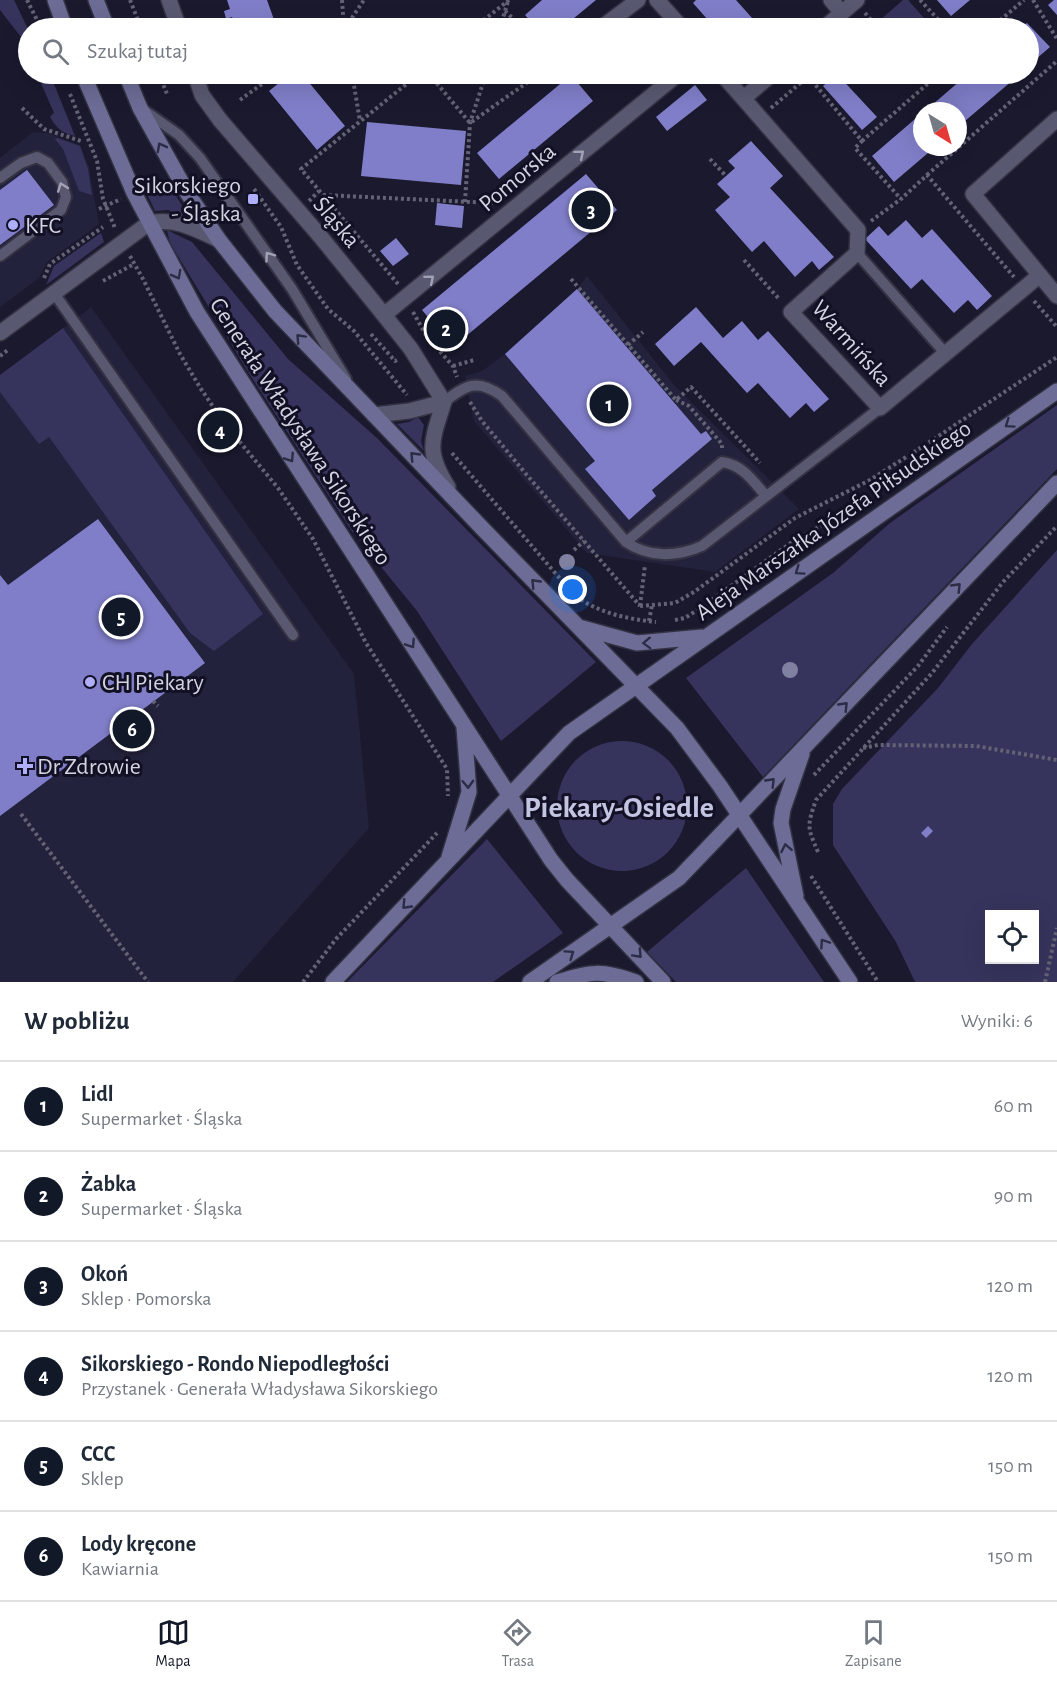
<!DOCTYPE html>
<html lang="pl">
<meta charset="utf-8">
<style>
:root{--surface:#fff;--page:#f2f2f3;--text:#1f2937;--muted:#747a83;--line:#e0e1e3;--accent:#111827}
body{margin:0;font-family:"Alegreya Sans",sans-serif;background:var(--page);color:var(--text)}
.controls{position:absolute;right:18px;bottom:18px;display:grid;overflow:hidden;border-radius:0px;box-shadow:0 6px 24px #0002}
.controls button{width:54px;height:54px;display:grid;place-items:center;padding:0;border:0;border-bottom:2px solid var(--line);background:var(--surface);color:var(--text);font:30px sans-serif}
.compass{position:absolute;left:913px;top:102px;width:54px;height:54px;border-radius:50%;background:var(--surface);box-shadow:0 6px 24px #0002;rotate:143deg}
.you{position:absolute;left:573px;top:590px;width:21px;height:21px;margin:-15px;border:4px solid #fff;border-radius:50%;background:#1a73e8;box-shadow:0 0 0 9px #1a73e833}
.badge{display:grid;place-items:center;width:39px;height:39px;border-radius:50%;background:var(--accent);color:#fff;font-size:20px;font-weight:700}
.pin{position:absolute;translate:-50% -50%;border:3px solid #fff;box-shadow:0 2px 6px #0006}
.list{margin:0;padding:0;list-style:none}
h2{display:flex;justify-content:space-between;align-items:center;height:78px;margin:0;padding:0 24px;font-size:26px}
h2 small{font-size:20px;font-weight:400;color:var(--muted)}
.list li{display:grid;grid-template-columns:39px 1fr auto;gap:18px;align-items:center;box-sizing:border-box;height:90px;padding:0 24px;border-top:2px solid var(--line)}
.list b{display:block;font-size:22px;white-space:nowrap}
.list p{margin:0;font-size:20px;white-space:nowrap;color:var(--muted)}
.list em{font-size:20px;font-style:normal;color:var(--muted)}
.icon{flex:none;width:33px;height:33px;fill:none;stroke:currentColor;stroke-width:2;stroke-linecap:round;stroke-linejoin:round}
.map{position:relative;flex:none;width:1057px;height:982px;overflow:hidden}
.search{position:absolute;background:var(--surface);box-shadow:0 6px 24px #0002;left:18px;right:18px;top:18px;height:66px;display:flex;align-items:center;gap:15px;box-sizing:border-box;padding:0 21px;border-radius:33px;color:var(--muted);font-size:22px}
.sheet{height:618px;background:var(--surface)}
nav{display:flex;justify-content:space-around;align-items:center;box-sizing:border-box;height:84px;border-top:2px solid var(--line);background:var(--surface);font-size:16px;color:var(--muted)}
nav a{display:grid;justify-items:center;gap:3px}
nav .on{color:var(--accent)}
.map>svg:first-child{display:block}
.built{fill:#23223c}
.green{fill:#36345c;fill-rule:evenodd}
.building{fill:#807ec8}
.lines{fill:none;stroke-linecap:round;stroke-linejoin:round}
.lane-casing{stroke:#323242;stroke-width:14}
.street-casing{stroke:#323242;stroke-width:18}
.secondary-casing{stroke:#323242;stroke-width:18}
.path{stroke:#636375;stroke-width:4;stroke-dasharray:3 3;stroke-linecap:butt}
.lane{stroke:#585871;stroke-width:10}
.street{stroke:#585871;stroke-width:15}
.secondary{stroke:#6c6c96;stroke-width:15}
.tree{fill:#8080a0}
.oneway{stroke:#2c2c46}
.oneway2{stroke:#a2a2b5}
.poi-dot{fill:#afaefa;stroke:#111024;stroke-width:2}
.labels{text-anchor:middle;stroke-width:6;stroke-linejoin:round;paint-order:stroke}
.street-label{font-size:24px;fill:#d3d3e2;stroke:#111024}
.poi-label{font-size:24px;fill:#d3d3e2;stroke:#111024;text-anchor:start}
.district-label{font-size:30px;font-weight:bold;fill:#c3c4e1;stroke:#111024}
</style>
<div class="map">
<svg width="1057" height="982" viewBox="0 0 1057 982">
<rect width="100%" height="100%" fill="#1a192e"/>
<path class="built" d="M33,132L47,133L80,145L89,168L99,224L47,262L39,278L0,307V158Z
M587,276L675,386L799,509L715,572L587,553L474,421L465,376L482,371L505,354L577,289Z
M91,307L354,674L369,828L233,982H0V377Z"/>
<path class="green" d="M0,0H14L28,29V55L21,37L0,10Z
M903,0H908L933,28H888L880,20Z
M37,74H50L75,136C62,133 57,129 50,117L54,113Z
M57,138L80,146L88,169L92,195L79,191L63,149L55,139Z
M169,184L190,219L168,210L155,211L148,196Z
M167,230L192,242L288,359L378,439L596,662L501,741L417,611L351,530L250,375L170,243Z
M101,233L104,242L46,285L54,266Z
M63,328L263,614L214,651L190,633L49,437L39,444L0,392V375Z
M1057,405V469L763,777L686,678L833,573L890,523Z
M418,417L424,425L421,441L424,451L397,424L409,422Z
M1057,550V982H915L896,942L833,845V804L842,789L938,688L972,644ZM990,915H1034V960H990Z
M557 806a65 65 0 1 1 130 0a65 65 0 1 1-130 0Z
M487,839L563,933L493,982H347Z
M746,868L824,982H676L647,952Z"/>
<path class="building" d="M227,0H267L277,28H236L232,17L226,19L224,11L230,9Z
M542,0H596L562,28H536L525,15Z
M696,0H736L761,28H715L693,3Z
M937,0H970L951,16Z
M1054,0H1057V15L1048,5Z
M1027,23L1050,47L1028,66V28H1020Z
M290,74H302L345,126L317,150L269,91Z
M837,74L877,117L862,130L823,86Z
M968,74H1020L958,127V111H925Z
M571,75L593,101L499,179L477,153Z
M695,85L707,100L667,131L656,117Z
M922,113V147H935L894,182L872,156Z
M367,122L466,131L461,185L361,176Z
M751,141L783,176L770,188L834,257L819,270L812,261L795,277L764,241L752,252L715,210L730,197L717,184L735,168L728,161Z
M27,170L54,205L0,245V190Z
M586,174L617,210L453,347L422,310Z
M437,203L464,206L462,228L435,225Z
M906,220L922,238L932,229L992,296L977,310L968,300L954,313L922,279L911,289L865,239L879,226L888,236Z
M396,238L409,254L393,266L380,251Z
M577,289L701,434L706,431L712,439L652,490L656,496L629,520L585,469L595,461L505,354Z
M696,307L723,338L742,321L758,340L768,331L829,399L814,412L806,403L790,418L758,383L747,393L701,342L674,366L655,344Z
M98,519L205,663L0,816V575L8,585Z
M928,826L933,831L926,838L921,833Z"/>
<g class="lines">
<g class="lane-casing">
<path id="lane" d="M145,111L179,135L200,158L292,289L346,379
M0,178L21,163L37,157L48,163L62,182L66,197L61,210L0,256
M857,253L946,354
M54,293L293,635
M444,402C466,385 477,378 502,396L626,542C649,558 677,557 702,546L880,408
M626,542L722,462C743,465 753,481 766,496"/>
</g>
<g class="street-casing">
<path id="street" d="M169,0L179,28
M657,0L682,28
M831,0L842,13
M601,28L638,0
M824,28L857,0
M195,74L202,95L220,120L320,236L384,315L411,349L444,402C432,440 425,451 448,487
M722,74L858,230L857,253L791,312L880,408L1040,275
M744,98L772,74
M1057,119L973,194L1057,296
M384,315L678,74
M0,333L149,223C175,217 195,229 219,240
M374,415L409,411L444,402"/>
</g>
<g class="secondary-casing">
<path id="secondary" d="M55,0L65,28
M96,0L107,28
M83,74L134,193L197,312L551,860L567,880L663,982
M126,74L140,108L188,194L219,240L275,311L483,529L677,728L720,786L850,982
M579,627L637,643L702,637
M449,857L469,792L464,728
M796,896L781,823L783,809L802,754
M333,982L569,733L1057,391
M530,982L679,878L1057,483
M557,982C592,971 601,970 636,982"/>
</g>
<path class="path" d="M27,0L41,28
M130,0L141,28
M342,0L344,28
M920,0L946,28
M1033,0L1057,39
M505,11L523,28
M865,13L878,28
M345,28L364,0
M474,28L509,0
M500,28L508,1
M991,28L1024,0
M159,74L167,94
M352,74L360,121
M429,74L470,123L539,74
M917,74L927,84
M808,76L862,141L855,148L901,199
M70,94L97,161L103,199L115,228
M240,100L276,74
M22,108L44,129L81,141
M771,108L811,74
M862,141L939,74
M710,159L726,176
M927,175L1057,61
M254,189L281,227L297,265L328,309L354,331L407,395
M323,195L493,203
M309,201L319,191
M465,202L470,123L486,74
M99,209L121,199
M871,221L901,199L927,175L1014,277
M130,256L143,279L180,354L201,389L225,424L278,488L313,539L366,643L447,769L448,796
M744,260L780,300
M44,278L50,264L103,227
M571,279L676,400L691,387L760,463
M103,281L134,264
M398,284L301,169L419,74
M1034,301L1057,327
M413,312L427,337L453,366L457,377
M371,334L395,361L397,360
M628,345L643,332
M0,356L9,349
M453,366L474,360
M676,400L689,406L722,444V448
M470,402L482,421L526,474L640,606
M452,453L568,588
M574,550L584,541
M576,596C598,613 628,619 656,622
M640,606L675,603L694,592L795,518L870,480L925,445L1057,357
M640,606L645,565
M675,620L685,618L699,609L795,540L866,501
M649,621L652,605
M153,701L158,706
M863,748L878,745L976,746L1057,760
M814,775L918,666L947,627
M21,814L148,982
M818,852C807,827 807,826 816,800L932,673L1003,582L1057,526
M811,876L878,982
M303,982L336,939L437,833
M1045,982L1057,928"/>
<use href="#lane" class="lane"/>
<use href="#street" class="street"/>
<use href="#secondary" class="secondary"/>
</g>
<g class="tree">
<circle cx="567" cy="562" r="8"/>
<circle cx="790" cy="670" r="8"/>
</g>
<defs><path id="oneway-chevron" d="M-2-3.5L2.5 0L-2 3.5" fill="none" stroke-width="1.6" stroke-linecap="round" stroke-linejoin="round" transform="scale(1.5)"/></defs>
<g class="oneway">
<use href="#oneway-chevron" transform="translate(161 147) rotate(-118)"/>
<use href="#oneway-chevron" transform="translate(177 275) rotate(62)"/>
<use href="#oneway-chevron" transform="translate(300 338) rotate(-133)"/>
<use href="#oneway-chevron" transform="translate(1009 424) rotate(145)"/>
<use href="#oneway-chevron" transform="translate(414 456) rotate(-134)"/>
<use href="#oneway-chevron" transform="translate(290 458) rotate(57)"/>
<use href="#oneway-chevron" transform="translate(799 571) rotate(145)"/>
<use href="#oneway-chevron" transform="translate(535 583) rotate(-134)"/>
<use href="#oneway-chevron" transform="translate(957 587) rotate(-46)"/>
<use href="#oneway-chevron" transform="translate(647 643) rotate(178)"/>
<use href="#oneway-chevron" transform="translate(411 644) rotate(57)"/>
<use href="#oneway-chevron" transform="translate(844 706) rotate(-46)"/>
<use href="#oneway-chevron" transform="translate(771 782) rotate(-46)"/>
<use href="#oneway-chevron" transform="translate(468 784) rotate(88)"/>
<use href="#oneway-chevron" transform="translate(786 848) rotate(-101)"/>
<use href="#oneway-chevron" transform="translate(406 905) rotate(134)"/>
<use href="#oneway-chevron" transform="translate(824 943) rotate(-124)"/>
<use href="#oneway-chevron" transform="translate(570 954) rotate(-35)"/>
<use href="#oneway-chevron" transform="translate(638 954) rotate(47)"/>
</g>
<g class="oneway2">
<use href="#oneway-chevron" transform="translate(580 154) rotate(-40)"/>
<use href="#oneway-chevron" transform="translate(62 187) rotate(-110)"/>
<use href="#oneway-chevron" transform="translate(269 256) rotate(-125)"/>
<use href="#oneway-chevron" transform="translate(430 279) rotate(-40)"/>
</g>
<g class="poi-dot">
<rect x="247" y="193" width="12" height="12" rx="3"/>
<circle cx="13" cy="225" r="6"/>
<circle cx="90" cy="682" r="6"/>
<path d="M22 757h6v6h6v6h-6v6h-6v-6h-6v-6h6z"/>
</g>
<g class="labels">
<g class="street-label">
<text transform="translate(517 177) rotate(-40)" y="8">Pomorska</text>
<text transform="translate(337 222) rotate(50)" y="8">Śląska</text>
<text transform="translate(852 343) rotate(48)" y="8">Warmińska</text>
<text transform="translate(301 431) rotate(57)" y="8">Generała Władysława Sikorskiego</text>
<text transform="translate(833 520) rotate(-35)" y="8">Aleja Marszałka Józefa Piłsudskiego</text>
</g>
<g class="poi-label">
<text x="241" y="193" text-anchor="end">Sikorskiego<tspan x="241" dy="28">- Śląska</tspan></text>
<text x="25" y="233">KFC</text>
<text x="102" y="690">CH Piekary</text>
<text x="37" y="774">Dr Zdrowie</text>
</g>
<g class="district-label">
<text x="619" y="817">Piekary-Osiedle</text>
</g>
</g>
</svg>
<div class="controls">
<button><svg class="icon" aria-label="locate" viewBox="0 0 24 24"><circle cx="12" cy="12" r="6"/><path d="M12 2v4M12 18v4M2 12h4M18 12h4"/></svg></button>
</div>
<svg class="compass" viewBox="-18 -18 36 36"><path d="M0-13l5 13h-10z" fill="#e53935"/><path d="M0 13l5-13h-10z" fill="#747a83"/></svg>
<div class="you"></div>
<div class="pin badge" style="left:609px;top:404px">1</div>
<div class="pin badge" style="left:446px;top:329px">2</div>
<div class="pin badge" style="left:591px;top:210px">3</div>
<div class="pin badge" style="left:220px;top:430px">4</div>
<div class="pin badge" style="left:121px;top:617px">5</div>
<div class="pin badge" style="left:132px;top:729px">6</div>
<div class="search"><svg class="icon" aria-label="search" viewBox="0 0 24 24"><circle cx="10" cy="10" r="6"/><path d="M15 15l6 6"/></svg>Szukaj tutaj</div>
</div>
<section class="sheet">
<h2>W pobliżu<small>Wyniki: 6</small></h2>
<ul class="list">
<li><span class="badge">1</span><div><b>Lidl</b><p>Supermarket · Śląska</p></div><em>60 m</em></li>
<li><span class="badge">2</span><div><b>Żabka</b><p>Supermarket · Śląska</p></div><em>90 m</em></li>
<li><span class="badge">3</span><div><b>Okoń</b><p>Sklep · Pomorska</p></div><em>120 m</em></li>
<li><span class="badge">4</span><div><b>Sikorskiego - Rondo Niepodległości</b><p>Przystanek · Generała Władysława Sikorskiego</p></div><em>120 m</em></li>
<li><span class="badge">5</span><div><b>CCC</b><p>Sklep</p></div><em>150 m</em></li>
<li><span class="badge">6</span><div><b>Lody kręcone</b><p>Kawiarnia</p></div><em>150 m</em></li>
</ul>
</section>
<nav>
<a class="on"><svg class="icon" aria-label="map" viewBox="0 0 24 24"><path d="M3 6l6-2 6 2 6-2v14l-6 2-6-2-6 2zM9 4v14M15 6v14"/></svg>Mapa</a>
<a><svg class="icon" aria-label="directions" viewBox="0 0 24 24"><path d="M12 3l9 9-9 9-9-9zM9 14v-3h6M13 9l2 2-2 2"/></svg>Trasa</a>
<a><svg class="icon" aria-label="saved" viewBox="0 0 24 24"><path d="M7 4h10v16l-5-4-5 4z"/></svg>Zapisane</a>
</nav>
